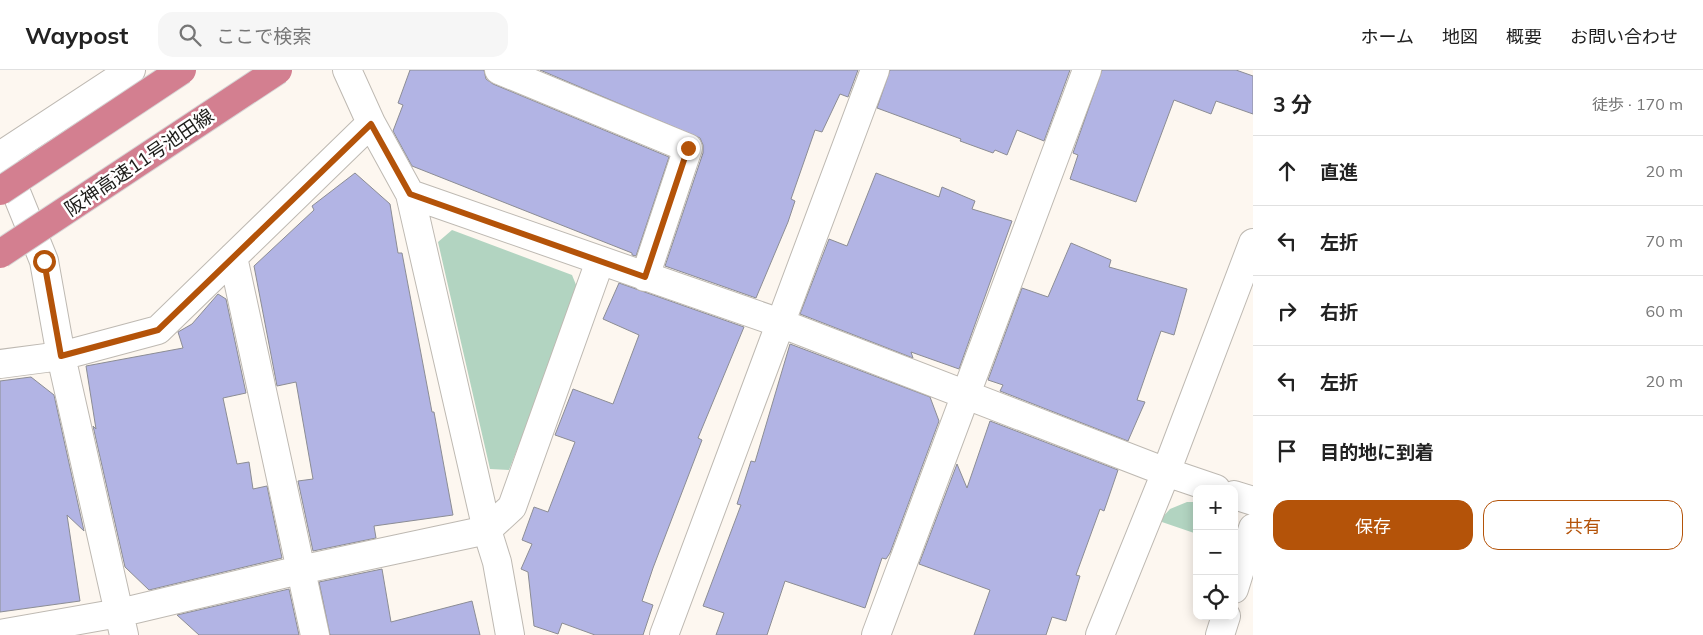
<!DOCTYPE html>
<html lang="ja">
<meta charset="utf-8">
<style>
:root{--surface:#fff;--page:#f6f6f6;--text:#222;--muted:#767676;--line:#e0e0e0;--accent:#b45309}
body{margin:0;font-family:Mulish,"Noto Sans JP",sans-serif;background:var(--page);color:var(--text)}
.controls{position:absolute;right:15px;bottom:15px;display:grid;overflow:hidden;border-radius:10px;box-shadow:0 2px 12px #0003}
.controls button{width:45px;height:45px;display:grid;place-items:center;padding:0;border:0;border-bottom:1px solid var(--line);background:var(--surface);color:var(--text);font:25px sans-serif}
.stop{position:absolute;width:15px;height:15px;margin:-11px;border:4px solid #b45309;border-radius:50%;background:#fff}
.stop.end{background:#b45309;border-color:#fff;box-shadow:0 1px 5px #0008}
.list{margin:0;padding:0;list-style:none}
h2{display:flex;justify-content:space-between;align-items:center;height:65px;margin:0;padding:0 20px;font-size:21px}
h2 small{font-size:16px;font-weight:400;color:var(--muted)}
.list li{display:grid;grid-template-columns:32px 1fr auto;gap:15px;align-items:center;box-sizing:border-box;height:70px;padding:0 20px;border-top:1px solid var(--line)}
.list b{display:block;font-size:19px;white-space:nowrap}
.list em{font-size:16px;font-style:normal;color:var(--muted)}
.actions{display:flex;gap:10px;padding:15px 20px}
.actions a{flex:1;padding:11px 0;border:1px solid var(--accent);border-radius:15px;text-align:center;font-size:18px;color:var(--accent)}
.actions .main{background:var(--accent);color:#fff}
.icon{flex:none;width:28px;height:28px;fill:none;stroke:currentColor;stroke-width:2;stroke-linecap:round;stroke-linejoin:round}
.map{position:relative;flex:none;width:1253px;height:565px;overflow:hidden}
header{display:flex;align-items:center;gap:30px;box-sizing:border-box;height:70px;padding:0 25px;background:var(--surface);border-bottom:1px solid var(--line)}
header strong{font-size:24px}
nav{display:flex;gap:28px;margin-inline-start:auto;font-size:18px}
.search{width:350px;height:45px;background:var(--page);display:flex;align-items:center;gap:12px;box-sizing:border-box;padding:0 18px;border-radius:15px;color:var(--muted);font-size:19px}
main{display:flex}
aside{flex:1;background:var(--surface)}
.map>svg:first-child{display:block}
.green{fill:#b2d4c1}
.building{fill:#b2b4e4;stroke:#8c8d94}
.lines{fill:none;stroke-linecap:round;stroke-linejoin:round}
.minor-casing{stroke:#beb9b2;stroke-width:30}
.minor{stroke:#fff;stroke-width:28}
.highway-bridge-casing{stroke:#d6d6d6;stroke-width:30;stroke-linecap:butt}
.highway-bridge{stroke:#d37f90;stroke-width:28}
.route{stroke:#b45309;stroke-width:6}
.labels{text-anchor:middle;stroke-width:5;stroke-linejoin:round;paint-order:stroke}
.street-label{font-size:19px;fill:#1d1c19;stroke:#fff}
</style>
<header>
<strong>Waypost</strong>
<div class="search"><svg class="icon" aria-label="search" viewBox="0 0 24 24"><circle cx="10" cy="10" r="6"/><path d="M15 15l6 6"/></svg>ここで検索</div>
<nav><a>ホーム</a><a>地図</a><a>概要</a><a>お問い合わせ</a></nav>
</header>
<main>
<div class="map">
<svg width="1253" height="565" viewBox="0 0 1253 565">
<rect width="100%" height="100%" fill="#fdf7f0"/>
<path class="green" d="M452,160L572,205L579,222L509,400L490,399L438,172Z
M1187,432H1197V464L1159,451L1170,439Z"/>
<path class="building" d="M410,0H484L486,9L493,14L669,87L636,186L632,185V183L412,96L393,61L403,35L398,33Z
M540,0H858L848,27L840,24L822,62L815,60L791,129L795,131L788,152L756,228L665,196L703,83V75L700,68Z
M890,0H1070L1044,71L1017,60L1007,85L995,80L993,83L960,71L961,69L877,38Z
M1102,0H1236L1253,6V44L1216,31L1211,44L1174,30L1136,132L1070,109L1078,85L1073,83Z
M355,103L390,134L398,183H402L432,342H434L453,445L374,456L376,468L313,481L298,411L313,409L296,312L277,316L254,196L314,140L312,136Z
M876,103L939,127L942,117L975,131L972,139L1012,151L959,299L911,282L913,288L800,244L829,169L847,176Z
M1071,173L1111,190L1109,197L1187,219L1174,265L1161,261L1137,330L1145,332L1128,371L1000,321L1003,315L988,310L1022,218L1048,227Z
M619,213L744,257L698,368L702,370L653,498L642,531L653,535L643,565H595L562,553L558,564L534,556L528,502L521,499L532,474L522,470L534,437L548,442L575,372L555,365L573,319L613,334L639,265L603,249Z
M218,224L226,229L246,323L223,328L237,394L249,392L253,419L267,416L282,488L149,520L125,497L93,356L96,359L86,296L183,278L178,262L192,254Z
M790,274L930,327L939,351L890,483L886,489L882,488L865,538L785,511L767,565H716L724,543L703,536L741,435L737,434L751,391L755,392Z
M31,307L54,325L84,461L67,445L80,531L0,542V311Z
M990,351L1118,400L1104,441L1100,439L1076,505L1080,506L1066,551L1052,547L1046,565H974L990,520L919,494L957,394L967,418Z
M382,499L391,552L472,531L480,565H330L319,512Z
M289,519L299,565H199L177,545Z"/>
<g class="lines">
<g class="minor-casing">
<path id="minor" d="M347,0L371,53L410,124L487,460L497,492L510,565
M499,0L688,78L645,207
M1,85L44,191L61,286L124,565
M0,86L131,0
M410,124L780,253L1166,402L1216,419
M233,187L315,565
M0,294L61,286L158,260L371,53
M1234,425L1253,431
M1234,519L1253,458
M0,564L119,543L300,500L487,460L512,437L600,191
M664,565L875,0
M876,565L1087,0
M1100,565L1166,402L1253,173
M1220,565L1226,546"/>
</g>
<use href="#minor" class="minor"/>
<g class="highway-bridge-casing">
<path id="highway-bridge" d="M0,121L182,0
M0,184L278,0"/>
</g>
<use href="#highway-bridge" class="highway-bridge"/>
</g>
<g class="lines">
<path class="route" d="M44,191L61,286L158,260L371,54L410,124L645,207L688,78"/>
</g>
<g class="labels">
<g class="street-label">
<text transform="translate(139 92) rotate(-34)" y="7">阪神高速11号池田線</text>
</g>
</g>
</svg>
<div class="controls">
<button>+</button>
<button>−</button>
<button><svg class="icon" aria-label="locate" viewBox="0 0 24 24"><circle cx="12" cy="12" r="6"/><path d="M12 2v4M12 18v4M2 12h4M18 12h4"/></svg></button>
</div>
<div class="stop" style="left:44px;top:191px"></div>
<div class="stop end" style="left:688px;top:78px"></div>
</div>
<aside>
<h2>3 分<small>徒歩 · 170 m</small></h2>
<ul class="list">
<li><svg class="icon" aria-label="ahead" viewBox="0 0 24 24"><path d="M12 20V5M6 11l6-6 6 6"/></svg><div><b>直進</b></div><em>20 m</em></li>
<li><svg class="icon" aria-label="left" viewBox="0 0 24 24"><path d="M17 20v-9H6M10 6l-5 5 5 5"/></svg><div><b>左折</b></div><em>70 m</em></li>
<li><svg class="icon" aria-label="right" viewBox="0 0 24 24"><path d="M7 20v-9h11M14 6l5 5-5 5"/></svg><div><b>右折</b></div><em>60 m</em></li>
<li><svg class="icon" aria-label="left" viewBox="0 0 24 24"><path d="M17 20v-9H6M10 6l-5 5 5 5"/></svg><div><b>左折</b></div><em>20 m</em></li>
<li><svg class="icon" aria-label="arrive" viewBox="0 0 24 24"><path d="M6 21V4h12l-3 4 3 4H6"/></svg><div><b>目的地に到着</b></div></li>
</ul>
<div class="actions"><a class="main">保存</a><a>共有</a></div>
</aside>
</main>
